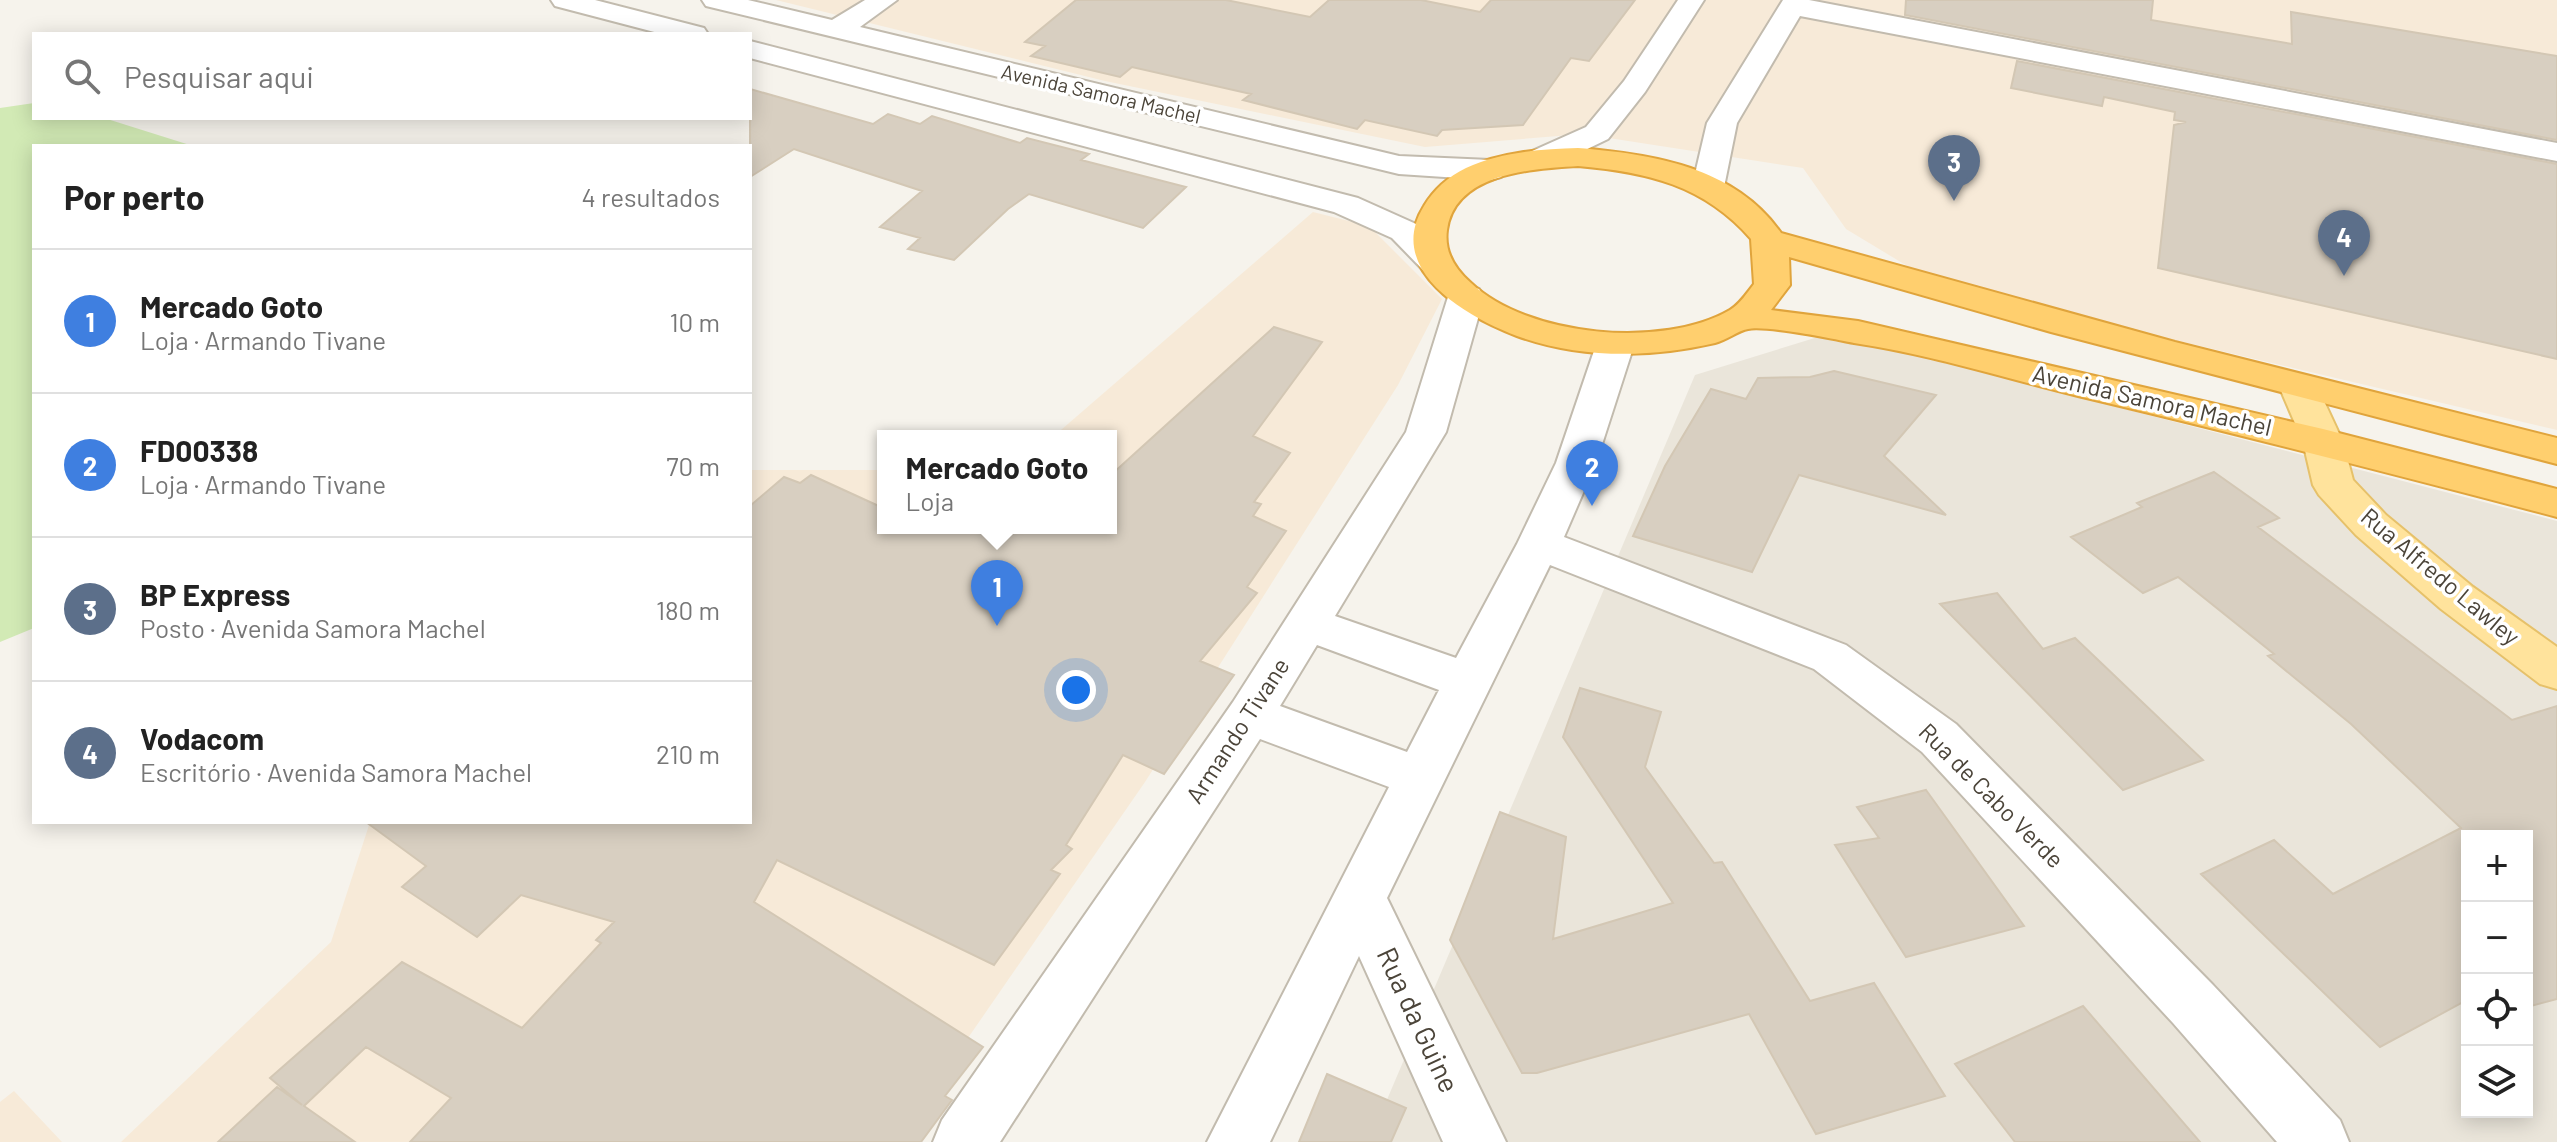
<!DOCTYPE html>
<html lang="pt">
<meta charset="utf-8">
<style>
:root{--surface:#fff;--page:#f2f2f2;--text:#222;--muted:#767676;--line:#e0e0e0;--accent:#7c3aed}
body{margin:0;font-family:Barlow,sans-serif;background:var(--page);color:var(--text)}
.controls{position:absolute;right:24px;bottom:24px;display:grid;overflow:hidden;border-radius:0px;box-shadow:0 4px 20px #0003}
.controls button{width:72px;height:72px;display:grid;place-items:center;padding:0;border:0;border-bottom:2px solid var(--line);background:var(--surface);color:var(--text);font:40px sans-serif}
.you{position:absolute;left:1076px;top:690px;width:28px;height:28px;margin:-20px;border:6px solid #fff;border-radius:50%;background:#1a73e8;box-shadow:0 0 0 12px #1a73e833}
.badge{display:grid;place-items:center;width:52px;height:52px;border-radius:50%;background:var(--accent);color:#fff;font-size:26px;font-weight:700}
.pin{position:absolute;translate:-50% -66px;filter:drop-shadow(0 2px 4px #0008)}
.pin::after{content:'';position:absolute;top:42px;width:28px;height:24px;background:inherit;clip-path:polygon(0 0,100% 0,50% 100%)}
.popup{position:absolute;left:877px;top:430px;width:240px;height:104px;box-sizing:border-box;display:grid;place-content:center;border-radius:0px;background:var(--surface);filter:drop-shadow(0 2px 6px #0005);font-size:26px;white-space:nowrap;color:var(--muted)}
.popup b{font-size:30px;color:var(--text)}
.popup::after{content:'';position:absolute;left:50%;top:100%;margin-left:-16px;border:16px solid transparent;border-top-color:var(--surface)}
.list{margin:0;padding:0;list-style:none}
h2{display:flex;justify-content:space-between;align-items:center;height:104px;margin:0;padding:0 32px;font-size:34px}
h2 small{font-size:26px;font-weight:400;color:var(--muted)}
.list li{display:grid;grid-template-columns:52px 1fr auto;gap:24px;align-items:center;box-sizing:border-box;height:144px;padding:0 32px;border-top:2px solid var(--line)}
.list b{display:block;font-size:30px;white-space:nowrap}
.list p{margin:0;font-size:26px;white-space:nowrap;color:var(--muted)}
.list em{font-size:26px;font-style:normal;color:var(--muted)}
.icon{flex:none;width:44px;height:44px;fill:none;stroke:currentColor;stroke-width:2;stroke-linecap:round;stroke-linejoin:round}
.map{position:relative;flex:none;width:2557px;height:1142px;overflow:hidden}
.search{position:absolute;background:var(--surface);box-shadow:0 4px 20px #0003;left:32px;top:32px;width:720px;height:88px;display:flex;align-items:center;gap:20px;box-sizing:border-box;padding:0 28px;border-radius:0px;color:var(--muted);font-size:30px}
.panel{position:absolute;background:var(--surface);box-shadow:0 4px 20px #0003;left:32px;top:144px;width:720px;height:680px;border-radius:0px}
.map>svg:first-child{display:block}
.residential{fill:#eae5da;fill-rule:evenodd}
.commercial{fill:#f7ead8}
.green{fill:#d2eab5}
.building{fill:#d8cfc1;stroke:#d3c7b4;stroke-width:2}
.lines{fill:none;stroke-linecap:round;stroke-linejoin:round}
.minor-casing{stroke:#c2bbae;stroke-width:4}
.major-casing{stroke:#e6c16a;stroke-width:4}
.highway-casing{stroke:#e0a43c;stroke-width:4}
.minor{fill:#fff;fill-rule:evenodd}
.major{fill:#ffe39c;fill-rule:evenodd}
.highway{fill:#ffcf6e;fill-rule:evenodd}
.labels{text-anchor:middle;stroke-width:7;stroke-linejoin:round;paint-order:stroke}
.far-street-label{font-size:20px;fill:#4b4439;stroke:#fff}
.street-label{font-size:24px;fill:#4b4439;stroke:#fff}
.near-street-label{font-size:28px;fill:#4b4439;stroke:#fff}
</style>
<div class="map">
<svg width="2557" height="1142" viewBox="0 0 2557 1142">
<rect width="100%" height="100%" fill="#f6f3ec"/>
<path class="residential" d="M1831,333L2557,521V1142H1369L1695,375ZM2467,836H2527V1112H2467Z"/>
<path class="commercial" d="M776,0H2557V430L1937,284L1846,229L1803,168L1583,134L1425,147L1105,81Z
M1313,212L1369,226L1442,299L1398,385L1145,782L896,1142H121L331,942L370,822H750V470H883V528H1111V436H1054Z
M14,1091L62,1142H0V1102Z"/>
<path class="green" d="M34,103V118H104L193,146H34V628L0,642V108Z"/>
<path class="building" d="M1076,0H1226L1310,17L1329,0H1421L1480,12L1491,0H1635L1589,61L1571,58L1523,125L1442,130L1437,136L1365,120L1357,129L1243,100L1251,94L1132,67L1120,77L1031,56L1045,46L1025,42Z
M1906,0H2153L2151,20L2292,44L2291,12L2557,56V140L1905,15Z
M2017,61L2557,164V359L2158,268L2174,125L2186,122L2174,120L2175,112L2104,97L2102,106L2011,88Z
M750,89L873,124L888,114L920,124L932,116L1020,143L1027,138L1089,154L1081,160L1186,187L1143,228L1029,194L1008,209L954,260L908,249L920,238L880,227L922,191L794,149L750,177Z
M1274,327L1322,342L1253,436L1290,453L1254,502L1261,504L1253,516L1286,531L1247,587L1257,593L1200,661L1234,675L1164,774L1123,755L1066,845L1072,849L1051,870L1060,874L994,965L777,860L754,902L983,1047L945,1096L952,1100L921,1142H410L451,1098L366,1047L304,1106L355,1142H218L277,1087L302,1105L270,1078L402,962L522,1028L601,943L596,940L614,922L521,895L477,937L402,887L426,866L366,822H750V506L784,477L800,483L811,475L883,508V528H1111V475Z
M1834,371L1936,395L1884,456L1946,515L1799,475L1752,572L1633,536L1665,466L1711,389L1746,399L1758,378L1810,377Z
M2214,472L2279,518L2258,527L2512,720L2557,706V999L2527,1007V836H2467V1000L2380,1047L2201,874L2274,840L2333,894L2461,828L2351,724L2268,656L2274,654L2178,577L2143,593L2071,537L2142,507L2137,503Z
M1997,593L2043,649L2075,638L2203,760L2123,790L1940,604Z
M1580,688L1661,712L1645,767L1714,863L1722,862L1810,1001L1874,983L1945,1096L1816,1134L1749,1014L1537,1073H1522L1450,940L1500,812L1566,837L1553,939L1673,903L1563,737Z
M1926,790L2024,926L1906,957L1835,845L1879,838L1857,807Z
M2083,1006L2200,1142H2015L1955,1064Z
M1327,1074L1406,1108L1391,1142H1299Z"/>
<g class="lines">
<g class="minor-casing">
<path id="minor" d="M551,0H595L704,28L708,34H662L555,6Z
M702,0H748L832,20L865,0H897L860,27L1399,156L1490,160L1501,163L1506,170L1501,177L1490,180L1399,174L706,6Z
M1678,0H1704L1645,92L1608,139L1552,166H1530L1525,159L1530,152L1586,127L1624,81Z
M1783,0H1809L2557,143V161L1800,16L1737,123L1724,187L1719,194L1708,197L1697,194L1692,187L1707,123Z
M750,41L1358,198L1416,224L1453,264L1448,271L1436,274L1424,271L1392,238L1334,212L750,58Z
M1466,286L1479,289L1484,297L1446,432L1335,616L1456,658L1517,544L1556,463L1596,345L1602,337L1615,334L1628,337L1634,345L1596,463L1564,537L1846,645L1956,724L2213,985L2340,1120L2349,1142H2277L2173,1023L1922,752L1814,669L1550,565L1387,898L1506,1142H1443L1359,956L1270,1142H1207L1389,787L1260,739L1000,1142H933L942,1120L1233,702L1406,432L1448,297L1453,289ZM1317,645L1439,690L1407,752L1280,706Z"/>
</g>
<g class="major-casing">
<path id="major" d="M2298,374L2312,378L2317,386L2343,442L2353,480L2386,515L2473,587L2557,647V689L2540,684L2441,609L2356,535L2319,495L2313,485L2303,442L2279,386L2284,378Z"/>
</g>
<g class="highway-casing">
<path id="highway" d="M1578,148C1653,154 1735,167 1781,233L2175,342L2557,438V464L2051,332L1789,257L1790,285L1771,310L1858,321L2323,429L2557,489V517C2398,475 2238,434 2078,396C2004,378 1929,354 1854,343C1833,339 1766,325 1748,329C1737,331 1727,340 1715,343C1650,358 1581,359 1517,336C1467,317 1384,270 1424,206C1434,189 1448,177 1466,168C1500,152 1541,149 1578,148ZM1578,166C1647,172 1704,185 1751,239L1754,284C1747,293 1740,304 1730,310C1663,349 1528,337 1471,283C1455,269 1444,252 1447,230C1455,172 1534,169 1578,166Z"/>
</g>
<use href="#minor" class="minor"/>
<use href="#major" class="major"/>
<use href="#highway" class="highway"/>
</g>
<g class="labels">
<g class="far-street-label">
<text transform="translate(1101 94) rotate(13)" y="7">Avenida Samora Machel</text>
</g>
<g class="street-label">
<text transform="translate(2152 401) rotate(13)" y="8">Avenida Samora Machel</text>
<text transform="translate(2440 577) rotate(40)" y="8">Rua Alfredo Lawley</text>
<text transform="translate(1238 731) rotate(-57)" y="8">Armando Tivane</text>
<text transform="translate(1991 796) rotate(45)" y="8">Rua de Cabo Verde</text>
</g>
<g class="near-street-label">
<text transform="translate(1418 1020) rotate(65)" y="10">Rua da Guine</text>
</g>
</g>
</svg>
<div class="controls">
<button>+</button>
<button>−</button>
<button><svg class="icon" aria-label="locate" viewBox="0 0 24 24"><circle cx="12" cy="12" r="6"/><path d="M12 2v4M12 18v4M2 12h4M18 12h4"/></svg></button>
<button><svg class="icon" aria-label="layers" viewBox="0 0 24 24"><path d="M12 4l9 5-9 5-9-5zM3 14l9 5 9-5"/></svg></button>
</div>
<div class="you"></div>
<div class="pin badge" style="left:997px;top:626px;background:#3f7fe0">1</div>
<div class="popup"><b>Mercado Goto</b>Loja</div>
<div class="pin badge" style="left:1592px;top:506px;background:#3f7fe0">2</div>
<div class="pin badge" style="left:1954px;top:201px;background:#5c6f8a">3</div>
<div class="pin badge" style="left:2344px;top:276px;background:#5c6f8a">4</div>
<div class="search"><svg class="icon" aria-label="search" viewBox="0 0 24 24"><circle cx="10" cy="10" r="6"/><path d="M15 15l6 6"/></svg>Pesquisar aqui</div>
<section class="panel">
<h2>Por perto<small>4 resultados</small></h2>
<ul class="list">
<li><span class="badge" style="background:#3f7fe0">1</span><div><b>Mercado Goto</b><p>Loja · Armando Tivane</p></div><em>10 m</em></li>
<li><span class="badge" style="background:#3f7fe0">2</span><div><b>FD00338</b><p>Loja · Armando Tivane</p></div><em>70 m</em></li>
<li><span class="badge" style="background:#5c6f8a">3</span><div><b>BP Express</b><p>Posto · Avenida Samora Machel</p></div><em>180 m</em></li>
<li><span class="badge" style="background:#5c6f8a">4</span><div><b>Vodacom</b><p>Escritório · Avenida Samora Machel</p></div><em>210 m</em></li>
</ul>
</section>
</div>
